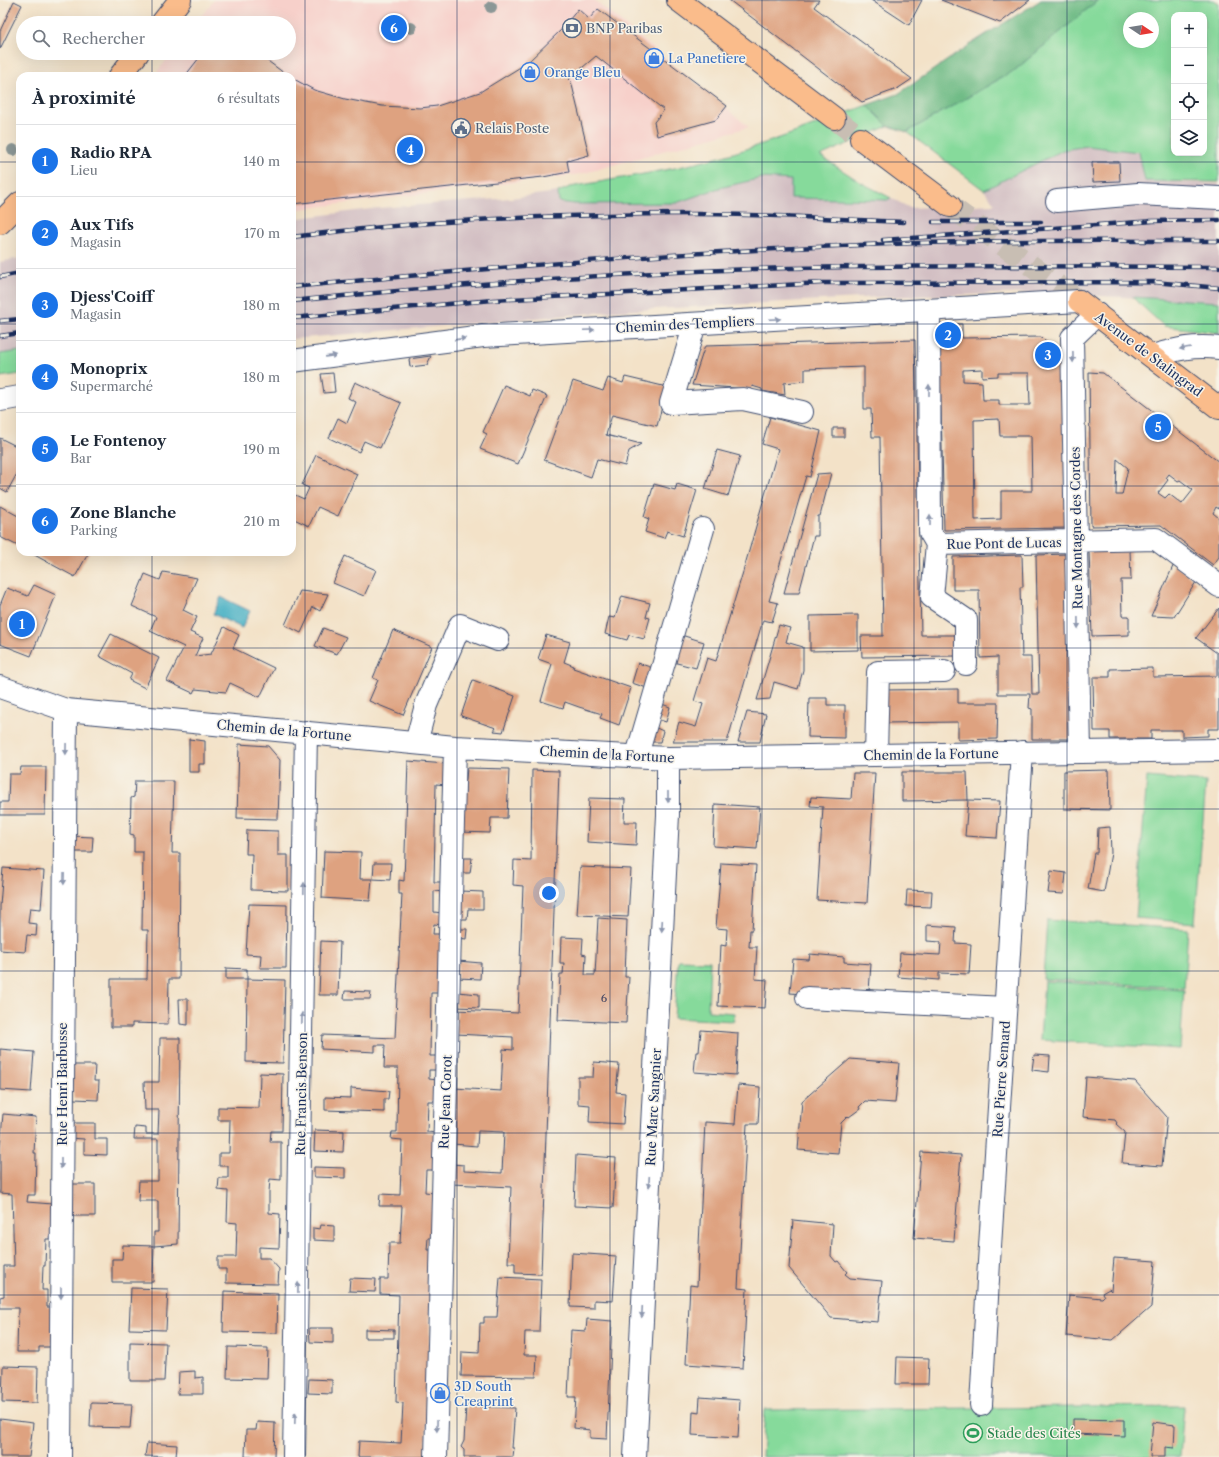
<!DOCTYPE html>
<html lang="fr">
<meta charset="utf-8">
<style>
:root{--surface:#fff;--page:#f2f2f3;--text:#1f2937;--muted:#747a83;--line:#e0e1e3;--accent:#1a73e8}
body{margin:0;font-family:"Libre Caslon Text",serif;background:var(--page);color:var(--text)}
.controls{position:absolute;right:12px;top:12px;display:grid;overflow:hidden;border-radius:8px;box-shadow:0 4px 16px #0002}
.controls button{width:36px;height:36px;display:grid;place-items:center;padding:0;border:0;border-bottom:1px solid var(--line);background:var(--surface);color:var(--text);font:20px sans-serif}
.compass{position:absolute;left:1123px;top:12px;width:36px;height:36px;border-radius:50%;background:var(--surface);box-shadow:0 4px 16px #0002;rotate:102deg}
.you{position:absolute;left:549px;top:893px;width:14px;height:14px;margin:-10px;border:3px solid #fff;border-radius:50%;background:#1a73e8;box-shadow:0 0 0 6px #1a73e833}
.badge{display:grid;place-items:center;width:26px;height:26px;border-radius:50%;background:var(--accent);color:#fff;font-size:13px;font-weight:700}
.pin{position:absolute;translate:-50% -50%;border:2px solid #fff;box-shadow:0 1px 4px #0006}
.list{margin:0;padding:0;list-style:none}
h2{display:flex;justify-content:space-between;align-items:center;height:52px;margin:0;padding:0 16px;font-size:17px}
h2 small{font-size:13px;font-weight:400;color:var(--muted)}
.list li{display:grid;grid-template-columns:26px 1fr auto;gap:12px;align-items:center;box-sizing:border-box;height:72px;padding:0 16px;border-top:1px solid var(--line)}
.list b{display:block;font-size:15px;white-space:nowrap}
.list p{margin:0;font-size:13px;white-space:nowrap;color:var(--muted)}
.list em{font-size:13px;font-style:normal;color:var(--muted)}
.icon{flex:none;width:22px;height:22px;fill:none;stroke:currentColor;stroke-width:2;stroke-linecap:round;stroke-linejoin:round}
.map{position:relative;flex:none;width:1219px;height:1457px;overflow:hidden}
.search{position:absolute;background:var(--surface);box-shadow:0 4px 16px #0002;left:16px;top:16px;width:280px;height:44px;display:flex;align-items:center;gap:10px;box-sizing:border-box;padding:0 14px;border-radius:22px;color:var(--muted);font-size:15px}
.panel{position:absolute;background:var(--surface);box-shadow:0 4px 16px #0002;left:16px;top:72px;width:280px;height:484px;border-radius:12px}
.map>svg:first-child{display:block}
.built{fill:#f7d0ca}
.industrial{fill:#d2bec2}
.green{fill:#86da9b;stroke:#50847c;fill-rule:evenodd}
.forest{fill:#6cba83;stroke:#447470}
.water{fill:#46b0c4;stroke:#307091}
.building{fill:#dea280;fill-rule:evenodd}
.lines{fill:none;stroke-linecap:round;stroke-linejoin:round}
.major-tunnel{stroke:#c8beb3;stroke-width:22;stroke-dasharray:22 11;stroke-linecap:butt}
.minor-casing{stroke:#3b4a6e;stroke-width:24}
.major-casing{stroke:#3b4a6e;stroke-width:24}
.minor{stroke:#fff;stroke-width:22}
.major{stroke:#fabc8b;stroke-width:22}
.rail-casing{stroke:#1b2f5e;stroke-width:4.5}
.rail{stroke:#f7f3e8;stroke-width:3;stroke-dasharray:9;stroke-linecap:butt}
.tree{fill:#8b9796}
.oneway{fill:#8d97ae}
.grid{fill:none;stroke:#1b2f5e;stroke-width:1;stroke-opacity:0.55}
.labels{text-anchor:middle;stroke-width:3;stroke-linejoin:round;paint-order:stroke}
.number-label{font-size:11px;fill:#4c4c66}
.service-label{font-size:13px;fill:#4e5e75;stroke:#f7f3e8;text-anchor:start}
.shop-label{font-size:13px;fill:#366cbe;stroke:#f7f3e8;text-anchor:start}
.street-label{font-size:13px;fill:#1b2f5e;stroke:#f7f3e8}
.leisure-label{font-size:13px;fill:#27864d;stroke:#f7f3e8;text-anchor:start}
</style>
<div class="map">
<svg width="1219" height="1457" viewBox="0 0 1219 1457">
<rect width="100%" height="100%" fill="#f7f3e8"/>
<filter id="ink" filterUnits="userSpaceOnUse"><feTurbulence type="fractalNoise" baseFrequency=".025" numOctaves="2"/><feDisplacementMap in="SourceGraphic" scale="8" xChannelSelector="R" yChannelSelector="G"/><feConvolveMatrix kernelMatrix="1 2 1 2 8 2 1 2 1" color-interpolation-filters="sRGB"/></filter>
<filter id="wash" filterUnits="userSpaceOnUse"><feTurbulence type="fractalNoise" baseFrequency=".012" numOctaves="4" result="noise"/><feDisplacementMap in="SourceGraphic" scale="16" xChannelSelector="R" yChannelSelector="G"/><feGaussianBlur stdDeviation="0.9" result="paint"/><feColorMatrix in="noise" values="0 0 0 0 0 0 0 0 0 0 0 0 0 0 0 0 0 1.4 0 .05"/><feComposite in="paint" operator="in"/></filter>
<g filter="url(#wash)">
<rect width="100%" height="100%" fill="#f3e2c8"/>
<path class="built" d="M214,0H594L749,127L581,174L292,210V76H154L172,53H289V23H196Z"/>
<path class="industrial" d="M1087,146L1139,152L1145,181L1219,184V302L1042,293L879,297L617,311L292,339V219L379,208L511,198L558,192L559,202L719,188L762,178L791,180V198L887,200L891,198L910,208L995,204L984,190L1063,150Z
M20,258V351L0,354V262Z"/>
<path class="green" d="M1098,0H1214L1219,3V182L1145,181L1139,152L1087,146L1063,150L984,190L907,132L1015,70ZM1174,15H1204V153H1174ZM1129,18H1153V42H1129Z
M867,105L888,126L820,156L862,183L891,198L887,200L791,198V180L762,178L719,188L676,203L575,204L559,202L558,192L570,187C605,181 640,175 675,168C741,154 804,130 867,105Z
M1132,297L1219,302V333L1164,326Z
M20,351V374L0,377V354Z
M1147,777L1206,782L1195,923L1136,918Z
M1047,920L1188,929L1184,988L1043,979Z
M678,960L710,961L708,1011L734,1013V1021L674,1018Z
M1044,981L1184,990L1180,1049L1040,1040Z
M1184,1406L1180,1457H762L765,1410Z"/>
<path class="forest" d="M1041,0H1098L1015,70L907,132L888,126L867,105L898,94L977,40Z"/>
<path class="water" d="M221,597L250,611L242,628L213,614Z"/>
<g id="blocks">
<path class="building" d="M729,0H819L814,7L912,79L897,89L862,102Z
M871,0H922L909,25Z
M941,0H1030L1000,23Z
M14,1L22,5L0,49V31Z
M578,9L589,19L598,9L727,106L716,120L657,136L654,122L664,110L596,56L569,79L571,81L589,155L567,161L569,172L543,177L292,204V78L314,90L345,99L382,106L420,108L437,106L480,92L527,63L562,29Z
M203,53H257L288,76H185Z
M1092,162H1119L1120,181L1093,182Z
M939,324H962V338L1041,337L1063,358L1066,528L944,530ZM982,369V377L998,376V373H1029L1030,405H999V400H983L982,382L963,381V370ZM999,419L1000,436H1031L1032,491H1001V519L975,520L974,420Z
M915,340L921,635H957V656L862,657L861,636H883L880,437H872L871,409H864V367L805,369V381L784,383L785,395L762,391V389L752,386L751,389L692,385L705,346Z
M431,356L427,365L410,367L409,359Z
M1089,372L1103,373L1219,462V509L1216,507L1213,513L1219,518V557L1213,565L1161,525L1091,526ZM1117,459L1128,468L1122,495H1116ZM1169,474L1178,481L1180,480L1193,490L1182,504L1169,494L1165,498L1158,493L1168,480L1166,478Z
M333,373L335,392L324,393L321,374Z
M625,377L667,387L657,426L612,415L606,435L641,444L629,451L625,466L597,459L591,477L544,460L573,381L603,391L608,378L623,383Z
M355,382L401,403L380,448L364,441L359,452L329,438L338,418L347,423L356,402L348,398Z
M504,385L530,396L532,390L547,396L518,464L480,449L487,434L483,432Z
M770,417L821,431L810,477L806,476L769,601L778,603L772,622L763,620L727,742H673L679,722L696,727L703,704L694,701L707,658L716,661L743,572L778,449L762,444Z
M833,428H844V437H833Z
M0,438L20,448V468L7,492L0,488Z
M717,450L740,456L728,496L705,489Z
M316,455L357,474L338,516L318,507L309,526L292,518V500L295,495L304,499L309,488L302,485Z
M831,473L820,516H818V536H814L799,593H784L817,474Z
M654,484L675,490L677,484L697,490L683,536L667,531L664,538L645,532L649,519L644,517Z
M0,506L20,517V547L0,537Z
M1130,550L1131,580H1121L1122,616H1129V635L1092,636L1089,551Z
M29,552H89L75,577Z
M1067,554L1071,739H1032V709L1029,708L1030,694H998V657L980,658L979,590H953V557L1022,555L1023,587H1020L1022,657H1031L1032,694H1039L1036,555Z
M345,556L376,570L364,596L333,583Z
M1174,564L1196,582L1174,617L1151,616Z
M163,572L197,578L183,610L197,617L190,632L203,638L195,656L211,654L224,627L239,635L233,648L274,668L260,697L230,683L226,692L195,689L193,693L167,681L184,647L150,631L156,617L132,606L145,574L160,580Z
M34,585L56,595L31,656L0,644V605L7,588L28,596Z
M300,591L328,594L320,611L313,607L301,633L285,625Z
M622,596L650,603L646,617L650,618L644,639L629,635L627,640L605,634L609,617L615,618Z
M1219,608V729H1208V736L1182,737V730H1151V739H1110V731H1094L1093,677H1110V669L1153,668V677L1217,676V653L1196,638Z
M858,615V650L810,651V616Z
M779,625L790,628L786,642L803,647V670L798,689L774,682L770,699L757,700Z
M323,628L346,637L337,654L315,646Z
M393,630L432,647L403,715L369,701L378,680L373,678Z
M111,634L159,658L145,688L129,680L132,674L99,656Z
M546,635L570,642L564,662L574,666L573,668L631,688L619,725L600,718L602,714L579,707L565,702L563,708L541,701L552,664L538,659Z
M681,635L704,642L696,668L673,662Z
M638,663L653,668L647,688L632,683Z
M473,680L515,696L503,732L494,731L496,728L461,716Z
M958,689V703H998L997,739L958,740V722L884,723V690Z
M809,698H827V705H845V738L808,737Z
M662,704L670,707L666,722L657,719Z
M747,712L766,714L760,742H738Z
M654,727L663,731L660,742H649Z
M189,739L205,741V764H199V772H189Z
M239,744L268,746L280,760L278,819L237,818Z
M408,761L446,764V785L436,784L434,882H443V892L434,891V912L442,913V925L434,924L433,934H441L440,993H431L430,1056H438V1070H429V1079L437,1080V1101H428L427,1132L436,1133L435,1170H426L425,1192L434,1193L433,1238H428L427,1250H432L426,1457H358L359,1441L401,1443L403,1403L396,1402L399,1295L380,1294V1279H388L389,1243H400L402,1206H379L380,1194L400,1195L402,1140L391,1139L392,1132H397L398,1068H384L385,1045H375V1052L321,1049L322,1035L395,1038L402,894H399V880L404,881Z
M21,767H46L45,815H0V802H8L9,774H20Z
M467,768L509,769L507,818H491L490,833L461,832Z
M532,770L559,771L541,1274L515,1273V1263H508L511,1187L452,1184V1164L464,1165V1171L502,1173L504,1132L478,1131L477,1146L453,1144L454,1088L501,1091L503,1049L513,1050V1037L456,1034L457,1010L518,1013L523,886L513,885L514,860L531,861Z
M1109,770L1110,810L1064,809V771Z
M902,772H967L968,800L1000,801L997,838L965,836L968,800L902,801Z
M853,773H875L867,903L817,900L823,807L810,806L811,797L851,799Z
M135,781H174L172,853H180L179,979H169L168,1024L132,1023V1027H111V979H147L148,930H142L143,852H134V835L130,834L131,798L134,797Z
M589,798L625,799L624,822H637L636,845L587,842Z
M715,804L760,807L757,849L713,846Z
M1110,827L1111,853L1104,892L1088,889L1094,853H1097L1098,828Z
M247,830L278,831V855H288V891L251,890L252,854H246Z
M71,836L93,837L92,852H71Z
M324,851L361,852L360,879H372L370,901L322,898Z
M461,858H472L470,873H460Z
M374,863H391L390,880L373,879Z
M721,863L756,865L752,930H750L749,947H757L755,979L767,980L765,1008L718,1006L721,945L726,946L727,929L716,928Z
M580,867L631,869L628,917L577,915Z
M3,868L44,871L41,909L30,908L29,915L28,923L37,924L36,936L27,935L25,952L0,950V906Z
M1051,871L1066,873L1064,894L1048,893Z
M907,890L932,891L931,907L906,906Z
M460,891L483,892V909H468L467,919H459Z
M249,904L287,905L286,968H260L261,955L246,954Z
M598,918L627,920L625,977H629L626,1023L558,1020L560,974H563L564,963H560L561,937L583,938L582,954L586,955L585,975H595Z
M927,925L956,927L955,943L971,944L969,974L939,973V980L898,977L900,953L940,955L941,942L927,941Z
M459,929H467L466,939L459,938Z
M321,941L340,942L338,995H319Z
M810,954L844,957V962L871,964L869,991L842,997L790,993L793,959L809,960Z
M458,961L481,963L480,979L457,978Z
M226,968L247,969V979H226Z
M247,979L285,980L283,1063L246,1062Z
M345,991L371,992L370,999H344Z
M457,992L479,994V1008L456,1007Z
M179,999H188V1025L180,1024Z
M701,1030L738,1033L736,1075L694,1072L696,1052H699Z
M160,1038H180L178,1244L154,1246V1232H158V1201H138L139,1181H158V1139H134L135,1127L146,1128V1134H158L159,1110H145L144,1082H159Z
M0,1049L34,1052L31,1092L0,1090Z
M1034,1055L1050,1056L1049,1072L1032,1070Z
M850,1059L899,1063L895,1103L865,1101L859,1107L860,1109L849,1117L848,1116L841,1123L838,1153L798,1150L802,1101Z
M594,1062L619,1064L616,1092L625,1093L623,1124L589,1122L590,1105L578,1104V1077H593Z
M69,1065H95L94,1081H99L98,1100L74,1099Z
M260,1073L283,1074L282,1131H271L270,1142H281V1180L270,1179L269,1192V1213L280,1214L279,1248L259,1247V1258H269L279,1269L278,1284L226,1283V1269H218V1257H236L237,1223L227,1222L228,1191L218,1190L219,1178H228V1166H219V1153H229L230,1120H218V1107L259,1108Z
M1086,1077L1135,1081L1167,1117L1162,1166L1122,1163L1125,1132L1116,1124L1117,1123L1115,1120L1083,1117Z
M738,1085L760,1087L758,1124H747L738,1288L747,1289L743,1368L686,1364L690,1285L697,1286L705,1122L735,1124Z
M351,1088L389,1091L388,1099H384V1112L325,1110V1097L351,1098Z
M3,1114L36,1117L34,1153H36L35,1195H28L27,1202L52,1204V1239H46L45,1266H43L42,1290H47V1307H52V1347H39V1352H17L18,1308H0V1297L4,1296V1266H14L12,1194L0,1193V1147Z
M69,1123H95V1139H107V1155L84,1154V1139L69,1138Z
M315,1130L344,1131L343,1152L314,1151Z
M921,1152L961,1155L954,1241L914,1238Z
M576,1155L616,1158L613,1208L574,1206Z
M314,1167L345,1168V1178L314,1177Z
M69,1184H95V1216H69Z
M793,1220L833,1224L831,1256L836,1262L838,1261L847,1272L845,1274L850,1278L882,1281L878,1322L831,1318L789,1268Z
M321,1225L334,1226V1241L313,1240V1228L320,1229Z
M123,1245L154,1246L153,1282H112V1259H122Z
M572,1253L616,1256L613,1301L594,1300V1308L570,1307Z
M1114,1258L1155,1261L1151,1307L1113,1340L1066,1336L1069,1295L1102,1298L1104,1296L1102,1293L1109,1289L1111,1291Z
M500,1277L541,1279L539,1332H525L524,1355H537L536,1377L461,1376L462,1352L479,1353L480,1323H484V1317H497Z
M350,1278L376,1279L375,1292L349,1291Z
M131,1288L168,1289L166,1330L129,1329Z
M224,1291L278,1293L277,1333L223,1332Z
M587,1319L612,1321L607,1439L590,1438V1430L574,1428L576,1397H568L571,1330L586,1331Z
M309,1328H333V1343L310,1342Z
M365,1329L394,1330V1338H365Z
M130,1342L166,1343L164,1381H130Z
M228,1347L268,1348L267,1379L227,1378Z
M897,1357L929,1358L928,1384H896Z
M3,1366L38,1367L37,1403L2,1402Z
M195,1371V1378L203,1377V1394H178L179,1372Z
M309,1379L332,1380V1394L308,1393Z
M700,1397L740,1400L738,1438L692,1435L693,1411L699,1412Z
M91,1403L132,1404L130,1428L90,1427Z
M466,1406L515,1408L512,1448H514L513,1457H464V1450L461,1447L464,1441Z
M0,1419L33,1423L29,1457H0Z
M1073,1419L1124,1420V1436L1073,1434Z
M257,1422L275,1423L274,1457H245L246,1430H256Z
M1153,1422L1175,1425L1174,1448L1165,1447V1457H1150Z
M147,1443L177,1445L176,1457L145,1456Z"/>
</g>
</g>
<g filter="url(#ink)">
<use href="#blocks" fill-opacity="0" stroke="#3b4a6e" stroke-width="1"/>
<g class="lines">
<path class="major-tunnel" d="M834,118L861,139
M950,206L1079,301"/>
<g class="minor-casing">
<path id="minor" d="M1057,201L1138,194L1219,198
M929,310L930,532L937,544L1156,539L1219,586
M695,324L671,403L743,399L802,412
M1152,356C1177,349 1193,345 1219,348
M292,361L483,336L1079,301
M0,400L20,397
M937,544L932,597L966,620V664
M0,687L66,710L455,747L668,758L1219,750
M416,743L426,705L460,625L498,640
M1080,752L1072,338L1097,314
M637,755L703,529
M876,755L878,672L944,671
M807,998L1005,1008
M981,1405L989,1262L1022,752
M60,1457L66,710
M294,1457L306,732
M436,1457L455,747
M635,1457L668,815V758"/>
</g>
<g class="major-casing">
<path id="major" d="M678,0L834,118
M162,23L180,0
M120,76L138,53
M861,139L950,206
M0,223L20,203
M1079,301L1219,408"/>
</g>
<use href="#minor" class="minor"/>
<use href="#major" class="major"/>
<g class="rail-casing">
<path id="rail" d="M1149,221L1219,220
M933,222H1041
M292,237C425,220 561,214 695,214C765,214 835,219 904,222
M883,240L1154,221
M0,277L20,273
M292,287C515,265 738,247 962,242C1048,240 1134,241 1219,241
M292,301C457,284 624,272 790,268C933,265 1076,266 1219,267
M292,318L493,300L823,283L1154,282L1219,288
M0,321L20,319
M0,336L20,333"/>
</g>
<use href="#rail" class="rail"/>
</g>
<g class="tree">
<circle cx="491" cy="7" r="6"/>
<circle cx="411" cy="28" r="6"/>
<circle cx="13" cy="150" r="6"/>
</g>
<defs><path id="oneway-solid" d="M-6-.8H1V-3.2L6.5 0L1 3.2V.8H-6Z"/></defs>
<g class="oneway">
<use href="#oneway-solid" transform="translate(775 319) rotate(-3)"/>
<use href="#oneway-solid" transform="translate(589 330) rotate(-3)"/>
<use href="#oneway-solid" transform="translate(460 339) rotate(-8)"/>
<use href="#oneway-solid" transform="translate(1185 348) rotate(170)"/>
<use href="#oneway-solid" transform="translate(331 356) rotate(-8)"/>
<use href="#oneway-solid" transform="translate(1073 357) rotate(89)"/>
<use href="#oneway-solid" transform="translate(929 390) rotate(-90)"/>
<use href="#oneway-solid" transform="translate(930 520) rotate(-90)"/>
<use href="#oneway-solid" transform="translate(1078 623) rotate(89)"/>
<use href="#oneway-solid" transform="translate(66 749) rotate(91)"/>
<use href="#oneway-solid" transform="translate(668 797) rotate(90)"/>
<use href="#oneway-solid" transform="translate(64 879) rotate(91)"/>
<use href="#oneway-solid" transform="translate(304 888) rotate(-89)"/>
<use href="#oneway-solid" transform="translate(662 926) rotate(93)"/>
<use href="#oneway-solid" transform="translate(302 1018) rotate(-89)"/>
<use href="#oneway-solid" transform="translate(61 1163) rotate(90)"/>
<use href="#oneway-solid" transform="translate(649 1182) rotate(93)"/>
<use href="#oneway-solid" transform="translate(298 1288) rotate(-89)"/>
<use href="#oneway-solid" transform="translate(61 1293) rotate(90)"/>
<use href="#oneway-solid" transform="translate(642 1312) rotate(93)"/>
<use href="#oneway-solid" transform="translate(295 1418) rotate(-88)"/>
<use href="#oneway-solid" transform="translate(437 1426) rotate(91)"/>
</g>
</g>
<path class="grid" d="M152,0V23M305,0V1457M457,0V1457M610,0V1457M762,0V1457M914,0V1457M1067,0V1457M152,53V76M0,162H20M292,162H1219M0,324H20M292,324H1219M0,486H20M292,486H1219M152,552V1457M0,648H1219M0,809H1219M0,971H1219M0,1133H1219M0,1295H1219"/>
<defs>
<g id="bank-ring" transform="scale(1)"><circle r="9.5" fill="#f7f3e8" stroke="#5c6f8a" stroke-width="1.5"/><path d="M-6-4H6V4H-6ZM0-2.3a2.3 2.3 0 1 0 0 4.6a2.3 2.3 0 1 0 0-4.6Z" fill="#5c6f8a"/></g>
<g id="shop-ring" transform="scale(1)"><circle r="9.5" fill="#f7f3e8" stroke="#3f7fe0" stroke-width="1.5"/><path d="M-5-2.5h2.3a2.7 3.5 0 0 1 5.4 0H5L5.5 6h-11ZM-1.5-2.5h3a1.5 2.3 0 0 0-3 0Z" fill="#3f7fe0"/></g>
<g id="civic-ring" transform="scale(1)"><circle r="9.5" fill="#f7f3e8" stroke="#5c6f8a" stroke-width="1.5"/><path d="M-.6-6.5H3V-4.5H.6V-3L4-1V1h2V6H-6V1h2V-1L-.6-3ZM-1.2 2.5V6h2.4V2.5Z" fill="#5c6f8a"/></g>
<g id="stadium-ring" transform="scale(1)"><circle r="9.5" fill="#f7f3e8" stroke="#2e9e5b" stroke-width="1.5"/><path d="M0-5a6.5 5 0 1 0 0 10a6.5 5 0 1 0 0-10ZM-3.5-1.8h7v3.6h-7Z" fill="#2e9e5b"/></g>
</defs>
<g fill-rule="evenodd">
<use href="#bank-ring" x="572" y="28"/>
<use href="#shop-ring" x="654" y="58"/>
<use href="#shop-ring" x="530" y="72"/>
<use href="#civic-ring" x="461" y="128"/>
<use href="#shop-ring" x="440" y="1393"/>
<use href="#stadium-ring" x="973" y="1433"/>
</g>
<g class="labels">
<g class="number-label">
<text x="604" y="1002">6</text>
</g>
<g class="service-label">
<text x="586" y="33">BNP Paribas</text>
<text x="475" y="133">Relais Poste</text>
</g>
<g class="shop-label">
<text x="668" y="63">La Panetiere</text>
<text x="544" y="77">Orange Bleu</text>
<text x="454" y="1391">3D South<tspan x="454" dy="15">Creaprint</tspan></text>
</g>
<g class="street-label">
<text transform="translate(685 324) rotate(-3)" y="5">Chemin des Templiers</text>
<text transform="translate(1149 354) rotate(37)" y="5">Avenue de Stalingrad</text>
<text transform="translate(1076 528) rotate(-91)" y="5">Rue Montagne des Cordes</text>
<text transform="translate(1004 543) rotate(-1)" y="5">Rue Pont de Lucas</text>
<text transform="translate(284 730) rotate(5)" y="5">Chemin de la Fortune</text>
<text transform="translate(607 754) rotate(3)" y="5">Chemin de la Fortune</text>
<text transform="translate(931 754) rotate(-1)" y="5">Chemin de la Fortune</text>
<text transform="translate(1001 1079) rotate(-86)" y="5">Rue Pierre Semard</text>
<text transform="translate(62 1084) rotate(-90)" y="5">Rue Henri Barbusse</text>
<text transform="translate(301 1094) rotate(-89)" y="5">Rue Francis Benson</text>
<text transform="translate(445 1102) rotate(-88)" y="5">Rue Jean Corot</text>
<text transform="translate(653 1107) rotate(-87)" y="5">Rue Marc Sangnier</text>
</g>
<g class="leisure-label">
<text x="987" y="1438">Stade des Cités</text>
</g>
</g>
</svg>
<div class="controls">
<button>+</button>
<button>−</button>
<button><svg class="icon" aria-label="locate" viewBox="0 0 24 24"><circle cx="12" cy="12" r="6"/><path d="M12 2v4M12 18v4M2 12h4M18 12h4"/></svg></button>
<button><svg class="icon" aria-label="layers" viewBox="0 0 24 24"><path d="M12 4l9 5-9 5-9-5zM3 14l9 5 9-5"/></svg></button>
</div>
<svg class="compass" viewBox="-18 -18 36 36"><path d="M0-13l5 13h-10z" fill="#e53935"/><path d="M0 13l5-13h-10z" fill="#747a83"/></svg>
<div class="you"></div>
<div class="pin badge" style="left:22px;top:624px">1</div>
<div class="pin badge" style="left:948px;top:335px">2</div>
<div class="pin badge" style="left:1048px;top:355px">3</div>
<div class="pin badge" style="left:410px;top:150px">4</div>
<div class="pin badge" style="left:1158px;top:427px">5</div>
<div class="pin badge" style="left:394px;top:28px">6</div>
<div class="search"><svg class="icon" aria-label="search" viewBox="0 0 24 24"><circle cx="10" cy="10" r="6"/><path d="M15 15l6 6"/></svg>Rechercher</div>
<section class="panel">
<h2>À proximité<small>6 résultats</small></h2>
<ul class="list">
<li><span class="badge">1</span><div><b>Radio RPA</b><p>Lieu</p></div><em>140 m</em></li>
<li><span class="badge">2</span><div><b>Aux Tifs</b><p>Magasin</p></div><em>170 m</em></li>
<li><span class="badge">3</span><div><b>Djess'Coiff</b><p>Magasin</p></div><em>180 m</em></li>
<li><span class="badge">4</span><div><b>Monoprix</b><p>Supermarché</p></div><em>180 m</em></li>
<li><span class="badge">5</span><div><b>Le Fontenoy</b><p>Bar</p></div><em>190 m</em></li>
<li><span class="badge">6</span><div><b>Zone Blanche</b><p>Parking</p></div><em>210 m</em></li>
</ul>
</section>
</div>
